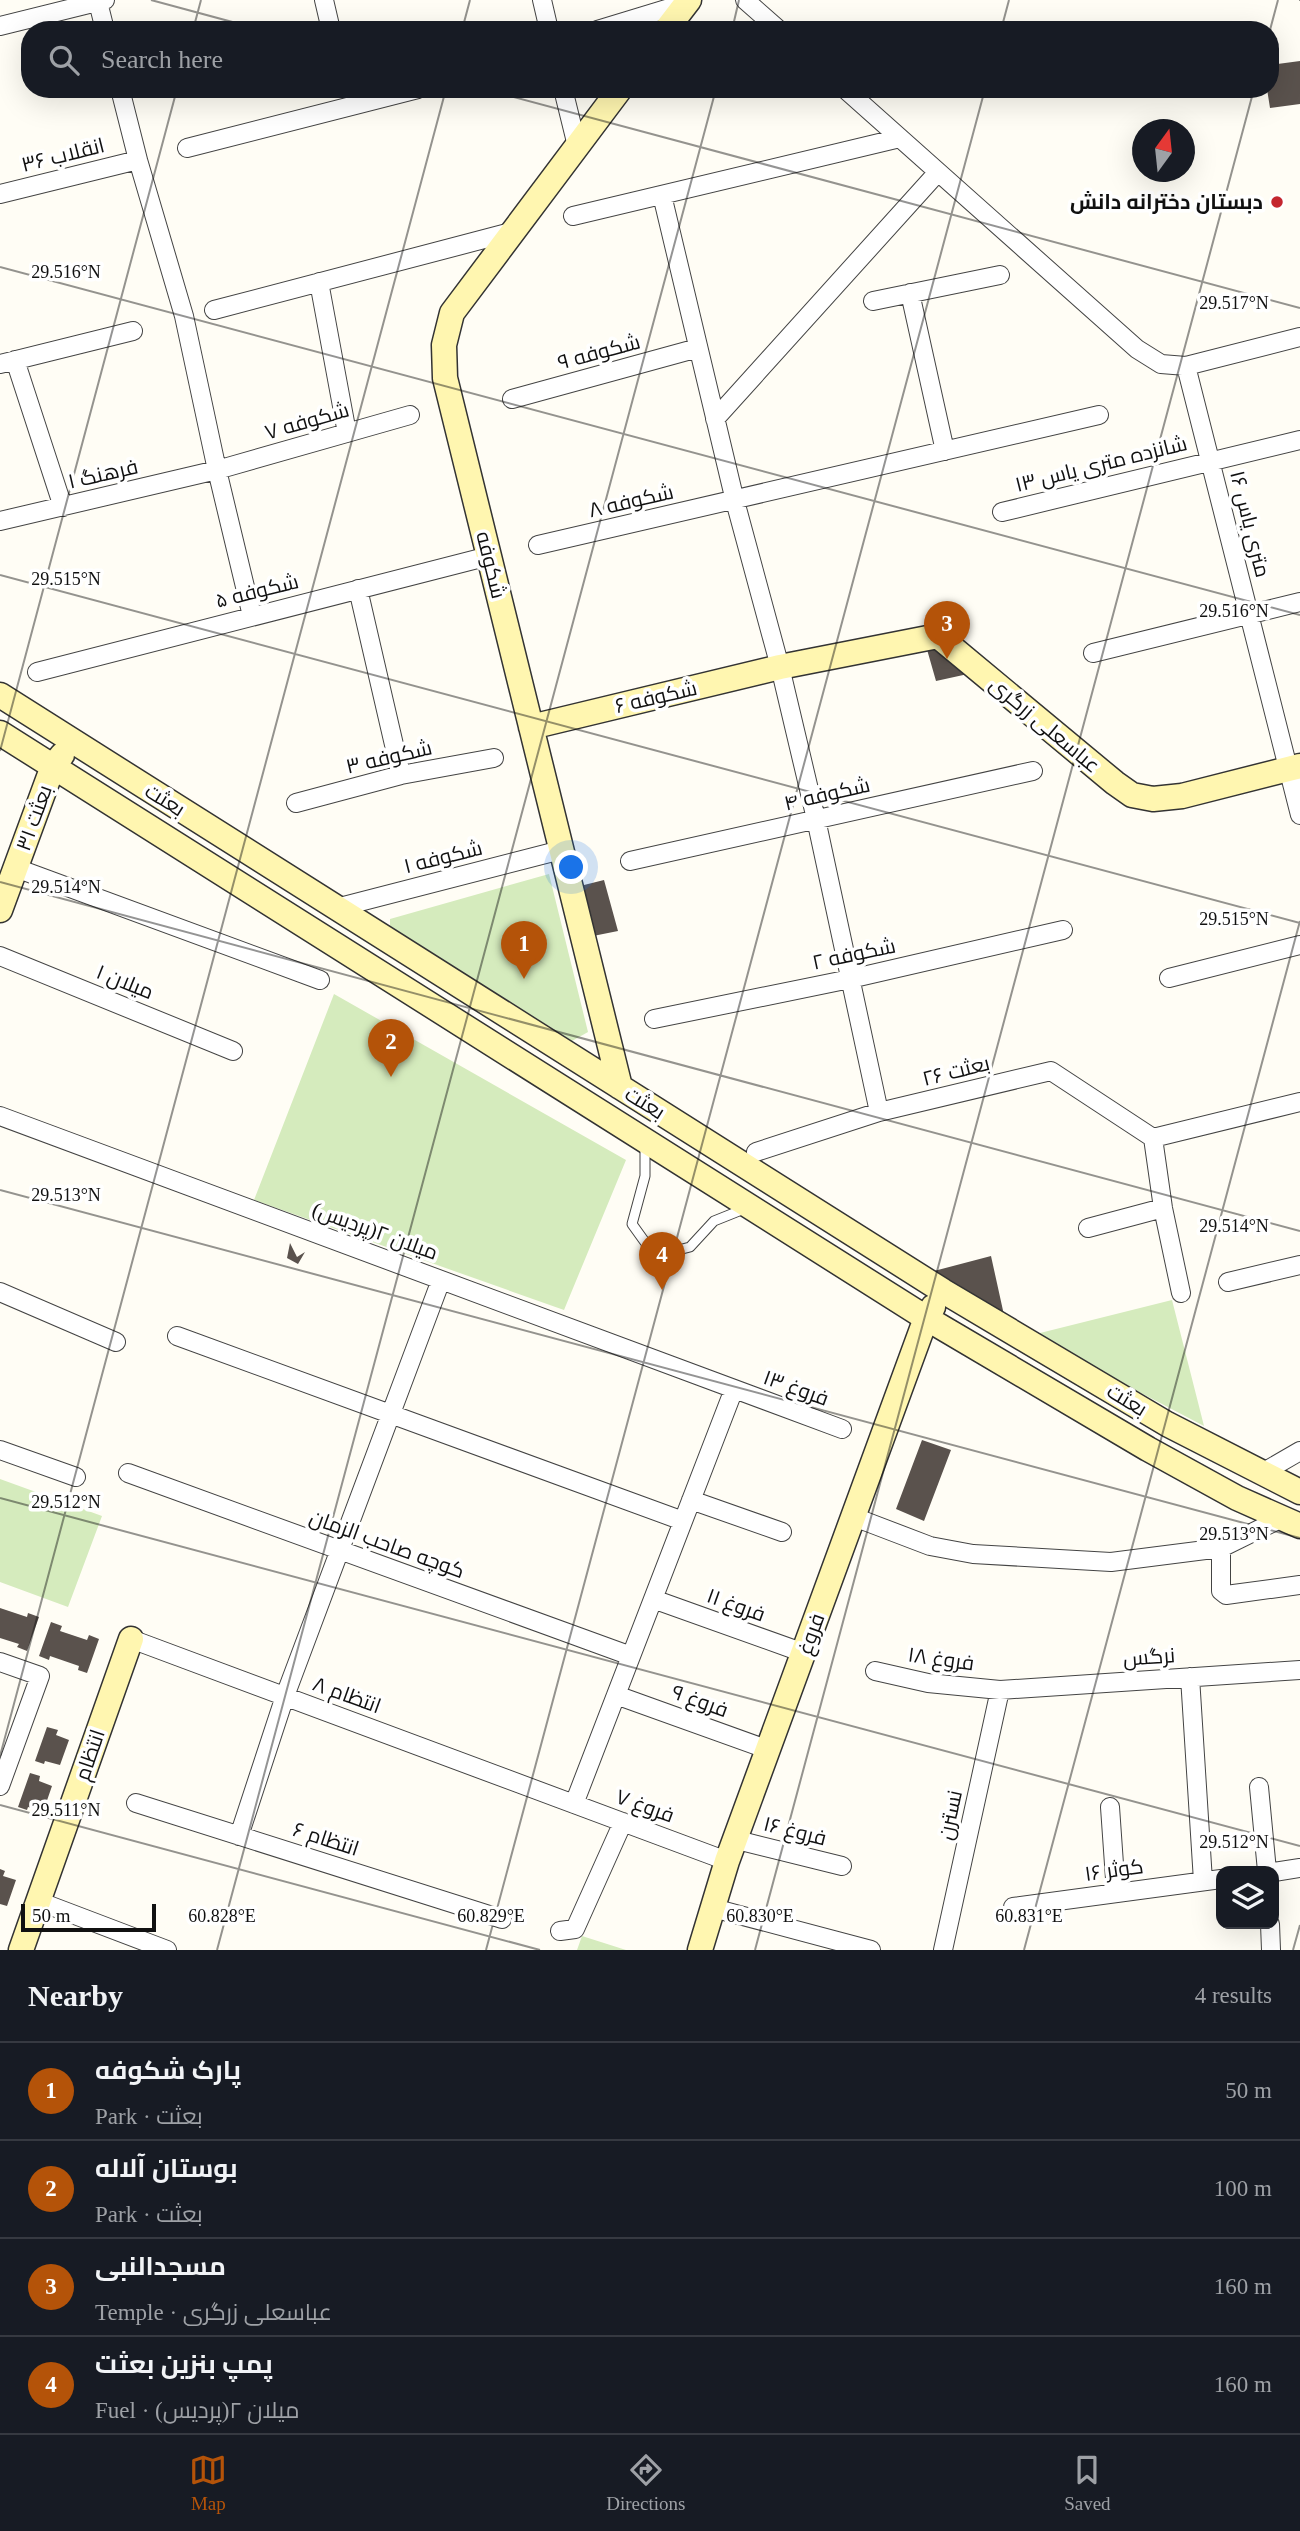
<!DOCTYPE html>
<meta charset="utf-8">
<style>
:root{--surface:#171b24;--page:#20242c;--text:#f1f3f6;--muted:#9ea1a6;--line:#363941;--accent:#b45309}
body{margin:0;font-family:"Times New Roman",Cairo,serif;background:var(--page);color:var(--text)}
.controls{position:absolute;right:21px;bottom:21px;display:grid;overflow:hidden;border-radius:14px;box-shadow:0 7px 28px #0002}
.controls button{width:63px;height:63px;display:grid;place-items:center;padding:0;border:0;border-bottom:2px solid var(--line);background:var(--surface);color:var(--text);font:35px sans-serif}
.compass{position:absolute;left:1132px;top:119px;width:63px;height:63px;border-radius:50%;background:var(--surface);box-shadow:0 7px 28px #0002;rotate:15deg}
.scale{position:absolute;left:21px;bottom:18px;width:135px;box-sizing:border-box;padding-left:7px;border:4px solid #111;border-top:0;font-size:19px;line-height:24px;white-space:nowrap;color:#111;-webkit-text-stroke:5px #fff;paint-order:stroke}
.you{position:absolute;left:572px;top:868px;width:24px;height:24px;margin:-18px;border:5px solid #fff;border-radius:50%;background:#1a73e8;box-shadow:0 0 0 10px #1a73e833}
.badge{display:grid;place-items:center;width:46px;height:46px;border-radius:50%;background:var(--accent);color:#fff;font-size:23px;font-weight:700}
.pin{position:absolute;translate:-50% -58px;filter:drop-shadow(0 2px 4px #0008)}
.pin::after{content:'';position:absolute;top:37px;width:24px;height:21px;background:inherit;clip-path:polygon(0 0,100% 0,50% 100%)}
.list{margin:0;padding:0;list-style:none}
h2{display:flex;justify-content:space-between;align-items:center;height:91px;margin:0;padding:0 28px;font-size:30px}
h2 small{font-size:23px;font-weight:400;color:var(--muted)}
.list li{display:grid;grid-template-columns:46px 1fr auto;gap:21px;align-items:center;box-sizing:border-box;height:98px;padding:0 28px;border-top:2px solid var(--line)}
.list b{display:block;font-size:26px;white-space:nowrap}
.list p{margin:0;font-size:23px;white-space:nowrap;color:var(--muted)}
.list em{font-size:23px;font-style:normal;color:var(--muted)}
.icon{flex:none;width:38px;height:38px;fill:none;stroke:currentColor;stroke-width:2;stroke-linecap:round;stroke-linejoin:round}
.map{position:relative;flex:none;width:1300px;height:1950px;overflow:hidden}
.search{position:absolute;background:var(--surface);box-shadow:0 7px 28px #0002;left:21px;right:21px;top:21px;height:77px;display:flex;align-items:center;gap:18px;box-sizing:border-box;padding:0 24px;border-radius:28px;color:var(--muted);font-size:26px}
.sheet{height:483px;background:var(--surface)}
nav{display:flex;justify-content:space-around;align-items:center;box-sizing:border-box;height:98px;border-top:2px solid var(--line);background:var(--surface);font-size:19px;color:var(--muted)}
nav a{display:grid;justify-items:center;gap:4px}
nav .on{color:var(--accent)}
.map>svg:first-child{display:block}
.green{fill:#d5ebbd}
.building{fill:#5a524d}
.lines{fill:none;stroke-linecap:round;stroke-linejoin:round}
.lane-casing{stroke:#444;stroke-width:11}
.street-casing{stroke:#444;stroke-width:20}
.secondary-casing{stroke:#333;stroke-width:27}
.lane{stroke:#fff;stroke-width:9}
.street{stroke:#fff;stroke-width:18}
.secondary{stroke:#fff6b0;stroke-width:24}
.ticks{fill:none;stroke:#111;stroke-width:2;stroke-opacity:0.45}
.poi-dot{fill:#c4262e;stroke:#fff;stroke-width:2.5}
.labels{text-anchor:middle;stroke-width:7;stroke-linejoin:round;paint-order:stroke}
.street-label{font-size:21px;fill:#111;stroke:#fff}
.poi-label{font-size:21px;font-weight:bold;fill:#111;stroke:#fff;text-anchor:end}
.ticks-label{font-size:18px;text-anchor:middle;fill:#111;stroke:#fff;stroke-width:7;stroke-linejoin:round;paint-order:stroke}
</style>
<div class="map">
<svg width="1300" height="1950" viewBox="0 0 1300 1950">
<rect width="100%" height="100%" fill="#fffdf5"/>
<path class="green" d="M549,874L588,1032L572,1041L390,926V919Z
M334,994L626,1160L564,1310L254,1200Z
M1172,1300L1204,1426L1040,1340L1036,1334Z
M0,1479L102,1516L68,1607L0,1582Z
M582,1936L626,1950H577Z"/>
<path class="building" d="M1300,61V104L1270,108L1267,89H1270V65Z
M945,642L977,672L936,681L926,646Z
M604,880L618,931L593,936L580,886Z
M290,1243L297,1257L305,1252L298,1264L287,1258Z
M991,1256L1004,1315L934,1271Z
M922,1440L951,1450L924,1521L896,1509Z
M0,1608L27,1617L28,1613L39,1617L27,1651L17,1647L19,1644L0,1638Z
M51,1622L62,1626L60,1631L87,1640L89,1635L99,1639L87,1673L78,1670L79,1666L50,1656L49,1660L39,1656Z
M47,1727L58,1730L56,1735L69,1740L60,1765L45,1761L44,1764L35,1761Z
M30,1773L40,1776L39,1781L52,1786L43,1812L28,1807L27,1810L18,1807Z
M0,1869L5,1871L3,1876L16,1880L7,1906L0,1904Z"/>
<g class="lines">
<g class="lane-casing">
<path id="lane" d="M645,1145V1176L632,1224L655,1256L690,1247L714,1221L744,1209"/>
</g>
<g class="street-casing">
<path id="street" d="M324,0L331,30
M542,0L549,30
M745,0L779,30
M98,2L105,30
M0,26L105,0
M597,30L686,3
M120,89L138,160L184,316L217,470L252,616
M563,89L577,146
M845,89L1137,349L1161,364L1186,366L1300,337
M187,148L418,89
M0,194L138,160
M662,195L735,501L780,667L816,819L879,1112
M573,216L900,138
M319,282L347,433
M910,293L945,451
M873,301L1000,275
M214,310L511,232
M15,360L63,507
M0,364L133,331
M1186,366L1300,815
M512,399L698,348
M715,419L938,172
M1002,512L1300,440
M0,521L217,470L410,415
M538,545L1099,415
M358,589L401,775
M1093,653L1300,602
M37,672L489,556
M296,803L401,775L494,758
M630,861L1033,771
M16,868L320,980
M336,908L561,850
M0,956L233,1051
M1169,978L1300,945
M654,1019L850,979L1063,930
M0,1116L842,1429
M1153,1138L1163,1208L1181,1293
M1153,1138L1300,1102
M756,1152L879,1112L1051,1071L1153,1138
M1088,1228L1163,1208
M1228,1282L1300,1265
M0,1292L116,1342
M177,1336L683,1521
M0,1450L76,1477
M128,1473L631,1656
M1262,1473L1300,1451
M691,1500L782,1532
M854,1517L930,1546L973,1554L1111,1562L1221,1548L1282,1518
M1221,1548V1591L1226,1595L1300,1585
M653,1599L804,1653
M131,1639L727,1861
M0,1662L40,1676L0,1786
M875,1671L928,1683L1000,1690L1300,1670
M1190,1677L1203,1881
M616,1695L769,1750
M1259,1787L1267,1871
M136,1803L502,1919
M574,1804L734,1389
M1110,1807L1116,1893
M239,1836L285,1696L441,1280
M737,1840L842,1866
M1274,1872L1300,1868
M38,1901L167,1950
M1013,1907L1221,1879
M713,1908L871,1950
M1270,1924L1271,1950
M560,1931L575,1929L623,1822
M943,1950L1000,1690"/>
</g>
<g class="secondary-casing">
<path id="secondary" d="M666,30L689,0
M0,695L943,1291L1167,1424L1300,1492
M531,727L780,667L938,636L1115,783L1132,795L1153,799L1182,796L1300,766
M0,733L926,1318L1148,1449L1237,1498L1300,1526
M0,910L53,766L62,755
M620,1087L445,378L444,345L452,313L620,89
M21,1950L131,1639
M700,1950L727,1861L926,1318L933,1307"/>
</g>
<use href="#lane" class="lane"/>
<use href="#street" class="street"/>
<use href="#secondary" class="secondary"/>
</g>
<path class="ticks" d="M151,0L262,30M1299,0H1300M193,30L201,0M462,30L470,0M732,30L739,0M1001,30L1009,0M1270,30L1278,0M484,89L1300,308M0,267L1300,615M0,575L1300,923M0,751L177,89M0,882L1300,1231M0,1190L1300,1538M0,1498L1300,1846M0,1756L446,89M0,1805L540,1950M217,1950L716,89M486,1950L985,89M755,1950L1254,89M1024,1950L1300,921M1293,1950L1300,1925"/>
<circle class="poi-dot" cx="1277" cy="202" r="7"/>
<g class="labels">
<g class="street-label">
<text transform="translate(63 155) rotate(-14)" y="7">انقلاب ۳۶</text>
<text transform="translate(599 352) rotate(-15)" y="7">شکوفه ۹</text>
<text transform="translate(307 421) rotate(-16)" y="7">شکوفه ۷</text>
<text transform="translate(1101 464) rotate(-14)" y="7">شانزده متری یاس ۱۳</text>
<text transform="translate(103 474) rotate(-13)" y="7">فرهنگ ۱</text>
<text transform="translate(631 501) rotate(-13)" y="7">شکوفه ۸</text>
<text transform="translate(1250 524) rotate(76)" y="7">۱۶ متری یاس</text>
<text transform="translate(491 565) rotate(76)" y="7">شکوفه</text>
<text transform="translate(257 591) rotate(-14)" y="7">شکوفه ۵</text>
<text transform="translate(656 697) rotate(-13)" y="7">شکوفه ۶</text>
<text transform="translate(1045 725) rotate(40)" y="7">عباسعلی زرگری</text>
<text transform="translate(389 757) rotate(-13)" y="7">شکوفه ۳</text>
<text transform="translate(827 794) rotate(-13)" y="7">شکوفه ۴</text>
<text transform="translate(165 800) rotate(32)" y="7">بعثت</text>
<text transform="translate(34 818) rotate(-70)" y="7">بعثت ۳۱</text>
<text transform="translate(443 857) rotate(-14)" y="7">شکوفه ۱</text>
<text transform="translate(854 954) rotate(-12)" y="7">شکوفه ۲</text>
<text transform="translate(125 982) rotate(22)" y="7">میلان ۱</text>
<text transform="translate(956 1071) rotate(-14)" y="7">بعثت ۲۶</text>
<text transform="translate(645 1103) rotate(32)" y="7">بعثت</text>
<text transform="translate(375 1231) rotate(20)" y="7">میلان ۲(پردیس)</text>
<text transform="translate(796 1388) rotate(20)" y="7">فروغ ۱۳</text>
<text transform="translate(1127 1400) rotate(31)" y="7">بعثت</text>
<text transform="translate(387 1544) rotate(20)" y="7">کوچه صاحب الزمان</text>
<text transform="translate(736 1605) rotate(20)" y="7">فروغ ۱۱</text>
<text transform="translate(811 1634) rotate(-70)" y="7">فروغ</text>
<text transform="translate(1149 1657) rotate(-4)" y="7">نرگس</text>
<text transform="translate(941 1659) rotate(8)" y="7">فروغ ۱۸</text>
<text transform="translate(347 1695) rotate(20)" y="7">انتظام ۸</text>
<text transform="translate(700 1701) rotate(20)" y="7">فروغ ۹</text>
<text transform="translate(90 1755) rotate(-71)" y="7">انتظام</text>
<text transform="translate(645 1806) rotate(20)" y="7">فروغ ۷</text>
<text transform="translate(950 1815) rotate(-78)" y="7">نسترن</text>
<text transform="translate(795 1831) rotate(14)" y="7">فروغ ۱۶</text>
<text transform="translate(326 1839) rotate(18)" y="7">انتظام ۶</text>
<text transform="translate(1114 1870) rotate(-8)" y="7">کوثر ۱۶</text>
</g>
<g class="poi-label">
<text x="1263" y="209">دبستان دخترانه دانش</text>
</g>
</g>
<g class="ticks-label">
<text x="66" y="278">29.516°N</text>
<text x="1234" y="309">29.517°N</text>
<text x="66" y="585">29.515°N</text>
<text x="1234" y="617">29.516°N</text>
<text x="66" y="893">29.514°N</text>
<text x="1234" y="925">29.515°N</text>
<text x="66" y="1201">29.513°N</text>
<text x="1234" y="1232">29.514°N</text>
<text x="66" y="1508">29.512°N</text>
<text x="1234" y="1540">29.513°N</text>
<text x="66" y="1816">29.511°N</text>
<text x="1234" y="1848">29.512°N</text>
<text x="222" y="1922">60.828°E</text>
<text x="491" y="1922">60.829°E</text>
<text x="760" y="1922">60.830°E</text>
<text x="1029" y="1922">60.831°E</text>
</g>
</svg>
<div class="controls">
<button><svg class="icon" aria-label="layers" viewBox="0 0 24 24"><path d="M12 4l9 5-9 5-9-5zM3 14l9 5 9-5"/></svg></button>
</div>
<svg class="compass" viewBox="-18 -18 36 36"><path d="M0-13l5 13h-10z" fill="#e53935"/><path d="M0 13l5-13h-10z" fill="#9ea1a6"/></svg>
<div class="scale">50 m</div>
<div class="you"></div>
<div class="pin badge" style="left:524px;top:979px">1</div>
<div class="pin badge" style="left:391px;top:1077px">2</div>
<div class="pin badge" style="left:947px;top:659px">3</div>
<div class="pin badge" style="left:662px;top:1290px">4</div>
<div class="search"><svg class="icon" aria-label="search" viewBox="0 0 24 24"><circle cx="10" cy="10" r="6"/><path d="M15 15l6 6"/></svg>Search here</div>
</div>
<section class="sheet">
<h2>Nearby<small>4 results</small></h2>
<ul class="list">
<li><span class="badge">1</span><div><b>پارک شکوفه</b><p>Park · بعثت</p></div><em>50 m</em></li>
<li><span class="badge">2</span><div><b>بوستان آلاله</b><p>Park · بعثت</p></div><em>100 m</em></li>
<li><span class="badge">3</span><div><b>مسجدالنبی</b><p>Temple · عباسعلی زرگری</p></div><em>160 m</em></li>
<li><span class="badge">4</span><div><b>پمپ بنزین بعثت</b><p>Fuel · میلان ۲(پردیس)</p></div><em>160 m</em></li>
</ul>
</section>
<nav>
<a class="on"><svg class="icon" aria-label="map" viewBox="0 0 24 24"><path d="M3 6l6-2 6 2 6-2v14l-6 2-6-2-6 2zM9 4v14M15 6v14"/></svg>Map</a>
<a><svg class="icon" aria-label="directions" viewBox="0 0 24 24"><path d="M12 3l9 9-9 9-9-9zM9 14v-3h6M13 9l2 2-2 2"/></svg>Directions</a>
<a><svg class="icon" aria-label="saved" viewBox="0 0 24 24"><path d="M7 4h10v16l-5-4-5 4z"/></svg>Saved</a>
</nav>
